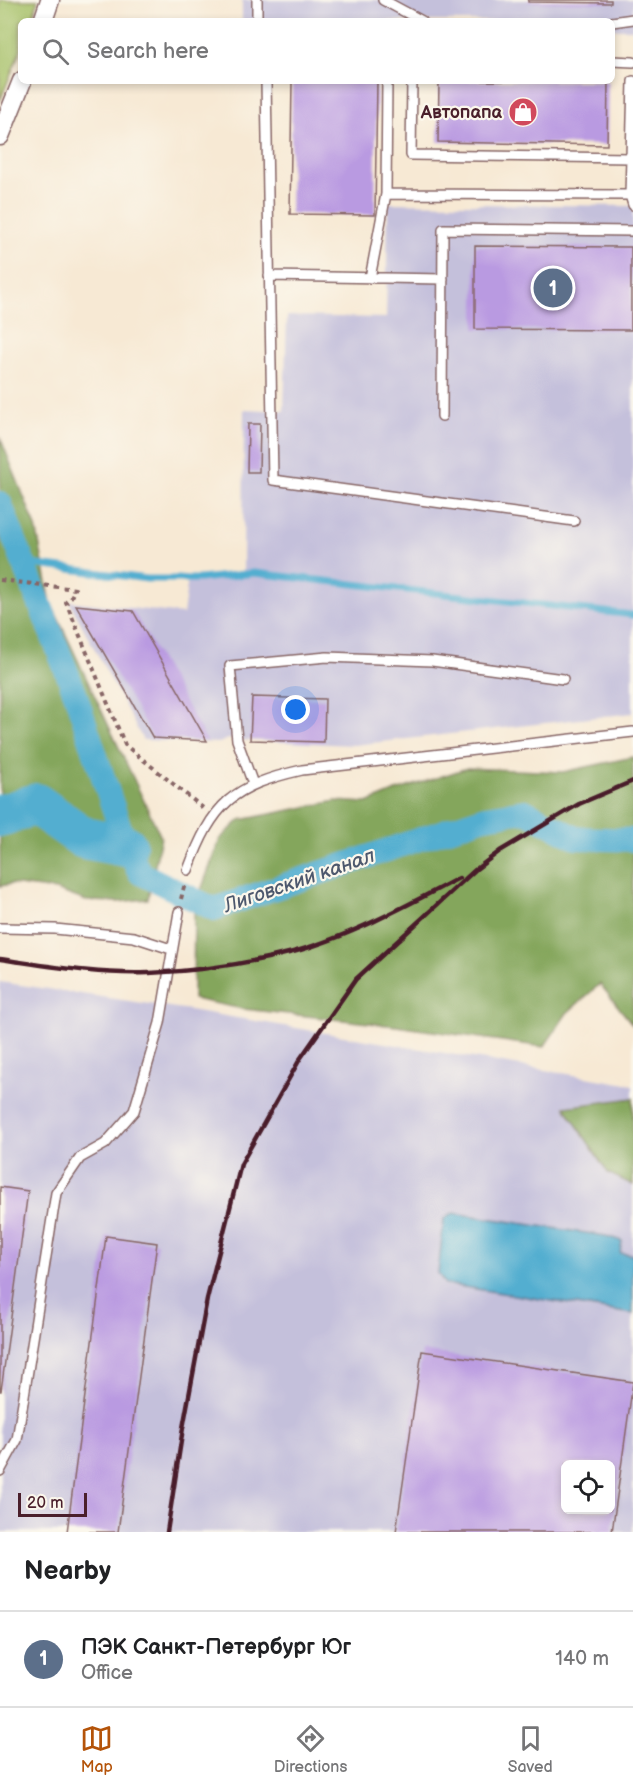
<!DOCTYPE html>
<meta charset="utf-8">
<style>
:root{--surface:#fff;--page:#f2f2f2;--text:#202124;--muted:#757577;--line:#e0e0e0;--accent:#b45309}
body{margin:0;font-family:"Balsamiq Sans",sans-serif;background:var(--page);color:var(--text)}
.controls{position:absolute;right:18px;bottom:18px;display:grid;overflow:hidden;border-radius:9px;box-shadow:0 3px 9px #0003}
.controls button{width:54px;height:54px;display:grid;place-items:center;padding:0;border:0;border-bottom:2px solid var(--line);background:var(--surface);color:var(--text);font:30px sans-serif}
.scale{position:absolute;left:18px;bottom:15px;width:69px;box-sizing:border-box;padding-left:6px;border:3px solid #4a1f2b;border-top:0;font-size:16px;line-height:21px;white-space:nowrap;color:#4a1f2b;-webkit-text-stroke:4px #fbf7ec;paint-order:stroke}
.you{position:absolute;left:296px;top:710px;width:21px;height:21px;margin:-15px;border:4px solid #fff;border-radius:50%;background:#1a73e8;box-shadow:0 0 0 9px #1a73e833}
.badge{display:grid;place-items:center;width:39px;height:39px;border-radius:50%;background:var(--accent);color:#fff;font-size:20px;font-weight:700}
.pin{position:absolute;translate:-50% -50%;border:3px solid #fff;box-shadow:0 2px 6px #0006}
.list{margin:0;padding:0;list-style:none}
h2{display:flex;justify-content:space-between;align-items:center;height:78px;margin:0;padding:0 24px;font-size:26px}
h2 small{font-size:20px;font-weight:400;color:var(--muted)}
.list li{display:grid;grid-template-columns:39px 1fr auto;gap:18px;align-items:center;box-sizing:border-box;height:96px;padding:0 24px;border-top:2px solid var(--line)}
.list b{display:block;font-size:22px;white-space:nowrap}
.list p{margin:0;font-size:20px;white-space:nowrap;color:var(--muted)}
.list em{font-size:20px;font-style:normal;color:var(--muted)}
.icon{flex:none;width:33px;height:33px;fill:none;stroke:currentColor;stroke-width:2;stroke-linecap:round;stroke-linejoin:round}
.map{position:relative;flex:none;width:633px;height:1532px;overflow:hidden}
.search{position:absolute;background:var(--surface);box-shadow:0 3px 9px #0003;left:18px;right:18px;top:18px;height:66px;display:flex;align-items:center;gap:15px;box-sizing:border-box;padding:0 21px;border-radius:9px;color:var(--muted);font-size:22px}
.sheet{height:174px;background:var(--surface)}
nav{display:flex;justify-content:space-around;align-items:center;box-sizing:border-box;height:84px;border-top:2px solid var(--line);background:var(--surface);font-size:16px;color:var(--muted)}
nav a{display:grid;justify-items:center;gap:3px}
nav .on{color:var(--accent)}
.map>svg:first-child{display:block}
.industrial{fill:#c4c0db;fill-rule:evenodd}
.green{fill:#a5c066;stroke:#787048;stroke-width:1.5}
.forest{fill:#84a65b;stroke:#676243;stroke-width:1.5}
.water{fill:#52aed0;stroke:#4e667e;stroke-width:1.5}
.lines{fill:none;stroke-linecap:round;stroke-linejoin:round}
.stream{stroke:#52aed0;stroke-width:7}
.canal{stroke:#52aed0;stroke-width:24}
.river{stroke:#52aed0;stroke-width:42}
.building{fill:#b99ae1;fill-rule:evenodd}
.lane-casing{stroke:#876666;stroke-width:12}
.street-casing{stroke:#876666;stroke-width:21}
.path{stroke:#876666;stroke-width:4;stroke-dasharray:4.5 4.5;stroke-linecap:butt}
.lane{stroke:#fff;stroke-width:9}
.street{stroke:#fff;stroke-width:18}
.rail{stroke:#4a1f2b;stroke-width:4.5}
.labels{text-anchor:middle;stroke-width:4.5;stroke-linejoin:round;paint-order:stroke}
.poi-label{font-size:18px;font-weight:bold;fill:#4a1f2b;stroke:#fbf7ec;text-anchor:end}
.water-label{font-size:20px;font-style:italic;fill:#4d586d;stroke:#fbf7ec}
</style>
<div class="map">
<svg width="633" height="1532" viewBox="0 0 633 1532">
<rect width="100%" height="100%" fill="#fbf7ec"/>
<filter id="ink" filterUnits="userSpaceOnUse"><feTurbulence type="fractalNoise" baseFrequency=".0167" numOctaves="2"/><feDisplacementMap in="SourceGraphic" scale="12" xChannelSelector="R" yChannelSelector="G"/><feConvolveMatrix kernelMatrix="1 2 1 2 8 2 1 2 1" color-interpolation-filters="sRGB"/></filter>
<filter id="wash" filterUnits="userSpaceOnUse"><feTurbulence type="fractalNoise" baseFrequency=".008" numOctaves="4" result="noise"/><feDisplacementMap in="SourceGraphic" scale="24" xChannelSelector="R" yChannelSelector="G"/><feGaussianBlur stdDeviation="1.35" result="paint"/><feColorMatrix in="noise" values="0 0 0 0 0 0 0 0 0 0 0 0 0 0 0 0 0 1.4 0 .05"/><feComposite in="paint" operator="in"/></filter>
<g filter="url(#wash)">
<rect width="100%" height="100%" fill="#f7e9d4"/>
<path class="industrial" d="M242,0H633V29H612V21H242Z
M388,203L633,206V713L354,745L237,740L228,739L219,743L143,740L69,601L183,614L188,578L243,571L244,409L284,411L287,316L386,318Z
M0,982L190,1010L633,1085V1532H0ZM566,1464H610V1510H566Z"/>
<path class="green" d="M0,0H38L32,21H21V49L0,101Z"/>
<path class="forest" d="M0,437L36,527L51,603L161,837L148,899L118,902L86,901L56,890L11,884L0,886Z
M633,757V1025L600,984L567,1013L544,1047L396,1026L243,1009L193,999L194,909L220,839L240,820L336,801L367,803L396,791L467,768L563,772Z
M633,1098V1185L608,1173L565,1107Z"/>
<path class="water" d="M453,1213L606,1236L622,1241L620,1253L633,1255V1314L445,1284L438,1273L444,1219Z"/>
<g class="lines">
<path class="stream" d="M23,563L147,579H200L254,573L633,615"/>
<path class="canal" d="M0,503L75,693L126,846L140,873L214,909L485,817L525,811L576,838L633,840"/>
<path class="river" d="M0,816L36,804L84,838L126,846"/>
</g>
<g id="blocks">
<path class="building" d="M528,0H611V3L528,2Z
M292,81H377L375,215L290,214Z
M439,81H608L607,145L438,142Z
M475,246L631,247V330L475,329Z
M248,424H260L259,472H247Z
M76,605L133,611L207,741L153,738Z
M252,697L325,699L324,742L250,740Z
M0,1187L28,1191L1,1391H0Z
M106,1236L157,1243L118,1532H67Z
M422,1351L633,1382L612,1532H396ZM566,1464H610V1510H566Z"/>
</g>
</g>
<g filter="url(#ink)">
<use href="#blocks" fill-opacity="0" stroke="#876666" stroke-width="1.5"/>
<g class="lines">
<g class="lane-casing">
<path id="lane" d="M257,0V21
M383,0L422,21
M612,22L633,19
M612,61L633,62
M266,81L273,480L574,521
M412,81L411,155L631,158
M633,81L630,195L633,205
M386,194L630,195
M269,276L443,279
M370,278L386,194L387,81
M442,416L443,229L633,231
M253,784L237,740L230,666L327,657L432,661L563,679
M188,870C213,803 232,786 302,770L633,732
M0,928L55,929L134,937L171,949
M0,1471L17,1440L56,1193L80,1158L105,1144L134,1111L160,1023L179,912"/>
</g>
<g class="street-casing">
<path id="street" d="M43,21L50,0
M0,136L22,81"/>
</g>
<path class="path" d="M0,580L75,589L70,599L66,602L125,745L203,808
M181,899L185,883"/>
<use href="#lane" class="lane"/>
<use href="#street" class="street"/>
<path class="rail" d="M0,959C49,966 99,975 149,973C198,971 246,964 293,952C349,937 408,905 459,878
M167,1532L183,1428L207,1299L241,1164L300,1059L356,979L475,870L500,851L579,804L633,781"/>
</g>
</g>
<defs>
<g id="shop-disc" transform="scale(1.5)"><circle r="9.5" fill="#d1495b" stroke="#fbf7ec"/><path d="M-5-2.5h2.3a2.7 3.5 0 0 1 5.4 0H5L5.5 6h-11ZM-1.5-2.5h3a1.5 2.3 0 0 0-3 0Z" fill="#fff"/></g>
</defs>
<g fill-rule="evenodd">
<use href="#shop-disc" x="523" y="112"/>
</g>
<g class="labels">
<g class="poi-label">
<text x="502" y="118">Автопапа</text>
</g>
<g class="water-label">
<text transform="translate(299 880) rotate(-19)" y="7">Лиговский канал</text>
</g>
</g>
</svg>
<div class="controls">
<button><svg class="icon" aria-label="locate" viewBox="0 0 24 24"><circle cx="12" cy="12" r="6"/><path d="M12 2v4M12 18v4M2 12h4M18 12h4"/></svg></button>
</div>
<div class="scale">20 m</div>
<div class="you"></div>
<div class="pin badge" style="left:553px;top:288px;background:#5c6f8a">1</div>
<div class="search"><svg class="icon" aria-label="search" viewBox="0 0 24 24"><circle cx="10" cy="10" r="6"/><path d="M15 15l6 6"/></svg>Search here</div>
</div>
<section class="sheet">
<h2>Nearby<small></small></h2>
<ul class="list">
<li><span class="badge" style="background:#5c6f8a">1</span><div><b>ПЭК Санкт-Петербург Юг</b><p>Office</p></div><em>140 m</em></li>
</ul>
</section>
<nav>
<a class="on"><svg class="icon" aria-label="map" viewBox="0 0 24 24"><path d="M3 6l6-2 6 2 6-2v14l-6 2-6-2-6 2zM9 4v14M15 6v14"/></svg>Map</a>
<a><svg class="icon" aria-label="directions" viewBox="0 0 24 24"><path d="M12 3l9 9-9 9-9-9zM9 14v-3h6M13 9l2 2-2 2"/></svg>Directions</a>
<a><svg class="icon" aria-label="saved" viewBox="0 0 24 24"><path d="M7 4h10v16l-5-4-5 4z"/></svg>Saved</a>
</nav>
